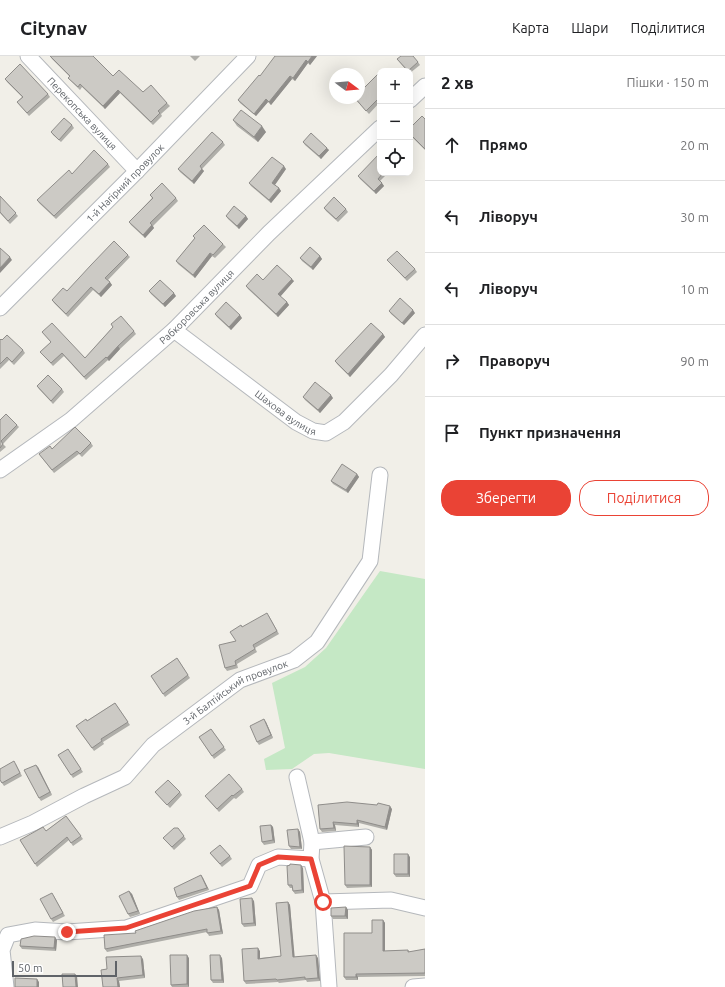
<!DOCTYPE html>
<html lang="uk">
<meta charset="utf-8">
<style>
:root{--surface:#fff;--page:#f2f2f2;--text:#202124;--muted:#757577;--line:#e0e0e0;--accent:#ea4335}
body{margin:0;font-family:Ubuntu,sans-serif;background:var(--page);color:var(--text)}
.controls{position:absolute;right:12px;top:12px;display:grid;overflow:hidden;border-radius:8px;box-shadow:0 4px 16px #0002}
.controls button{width:36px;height:36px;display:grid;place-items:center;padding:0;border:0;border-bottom:1px solid var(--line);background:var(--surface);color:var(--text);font:20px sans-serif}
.compass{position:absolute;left:329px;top:12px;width:36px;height:36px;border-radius:50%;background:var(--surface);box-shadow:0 4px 16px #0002;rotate:106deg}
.scale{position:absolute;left:12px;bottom:10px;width:105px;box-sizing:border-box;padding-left:4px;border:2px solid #5f6368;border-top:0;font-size:11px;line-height:14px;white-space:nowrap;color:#5f6368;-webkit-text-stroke:3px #fff;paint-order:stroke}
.stop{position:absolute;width:12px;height:12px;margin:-9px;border:3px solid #ea4335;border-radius:50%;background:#fff}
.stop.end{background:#ea4335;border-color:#fff;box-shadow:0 1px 4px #0008}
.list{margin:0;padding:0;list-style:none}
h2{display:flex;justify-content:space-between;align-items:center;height:52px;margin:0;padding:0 16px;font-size:17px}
h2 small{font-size:13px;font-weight:400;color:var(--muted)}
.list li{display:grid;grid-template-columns:26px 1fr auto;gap:12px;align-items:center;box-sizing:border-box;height:72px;padding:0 16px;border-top:1px solid var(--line)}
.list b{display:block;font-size:15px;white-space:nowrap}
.list em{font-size:13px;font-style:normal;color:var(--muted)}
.actions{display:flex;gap:8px;padding:12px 16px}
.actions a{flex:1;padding:9px 0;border:1px solid var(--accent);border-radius:16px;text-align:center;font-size:14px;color:var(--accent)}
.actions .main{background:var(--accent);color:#fff}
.icon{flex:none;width:22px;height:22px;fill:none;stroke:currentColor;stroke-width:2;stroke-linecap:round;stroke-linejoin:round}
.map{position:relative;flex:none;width:425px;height:931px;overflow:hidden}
header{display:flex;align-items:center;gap:24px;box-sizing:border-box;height:56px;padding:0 20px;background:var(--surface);border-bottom:1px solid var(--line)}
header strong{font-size:19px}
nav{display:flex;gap:22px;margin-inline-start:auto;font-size:14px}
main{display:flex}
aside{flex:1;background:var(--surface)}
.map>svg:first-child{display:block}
.green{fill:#c5e8c5}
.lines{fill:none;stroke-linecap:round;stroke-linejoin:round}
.minor-casing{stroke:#b5b8bc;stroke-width:17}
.minor{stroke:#fff;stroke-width:15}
.wall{fill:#afaea9}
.shaded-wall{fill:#8f8d8a}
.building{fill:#cccac5;stroke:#8f8d8a}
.route{stroke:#ea4335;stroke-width:5}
.labels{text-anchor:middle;stroke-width:4;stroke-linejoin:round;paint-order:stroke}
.street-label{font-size:10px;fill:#5f6368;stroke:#fff}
</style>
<header>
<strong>Citynav</strong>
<nav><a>Карта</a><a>Шари</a><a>Поділитися</a></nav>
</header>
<main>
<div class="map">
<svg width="425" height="931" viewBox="0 0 425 931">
<rect width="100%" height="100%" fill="#f1efe8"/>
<path class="green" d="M380,515L425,523V713L329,697L314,698L292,713L266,714L264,703L285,692L272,627L305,611L326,592Z"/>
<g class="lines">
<g class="minor-casing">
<g id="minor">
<path id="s1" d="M28,0L137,115"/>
<path d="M410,44L425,30"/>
<path id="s2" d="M0,252L137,115L248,0"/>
<path id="s3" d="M174,274L296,366L313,375L326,377L344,366L391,319L425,279"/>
<path id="s4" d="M0,414L71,364L174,274L269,177L380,72"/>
<path d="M297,721L312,786L311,803L323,846L329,931"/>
<path id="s5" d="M0,781L33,767L84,740L125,721L153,689L240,624L294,604L317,586L370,505L380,419"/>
<path d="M312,786L366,781"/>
<path d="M323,846L391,844L425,852"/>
<path d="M6,931L2,894L8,879L35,874L67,876L126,872L250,830L259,809L278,801L311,803"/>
<path d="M413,931L425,930"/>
</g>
</g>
<use href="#minor" class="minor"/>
</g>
<path class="wall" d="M50,0L113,20L143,36L167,47L170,50L161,58L162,60L153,69L120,37L105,53L82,31L80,34L68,22L70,21L52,3Z
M190,0H200L195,5Z
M317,0L310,9L308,7L295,25L292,23L271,49L268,46L256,60L240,47L238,44L260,20Z
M397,3L418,6L420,9L410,17V15H407Z
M380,16V46L369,58L354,42H359L364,32Z
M5,23L48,38L50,41L29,60L17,46L22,41L7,26Z
M425,63V94L410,79V72Z
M233,64L266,76L258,86L237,70Z
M72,69L74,72L61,86L53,79L51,76Z
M223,86L225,89L202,113L204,115L194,128L180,116L178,113Z
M303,86L329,94L321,103L305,89Z
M108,108L110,111L56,163L39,147L37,144L72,118Z
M286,113L275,129L279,132L281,135L271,147L251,130L249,127Z
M380,117H388L380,125L384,130L376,138L360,123L358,120Z
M150,139L176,142L178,145L153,170L154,172L145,182L131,169L129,166L152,142Z
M0,140L18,160L10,168L0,157Z
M324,152L346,153L348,156L338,166L326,155Z
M226,160H246L248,163L239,173L228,163Z
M193,180L223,188L226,191L215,202L212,200L195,222L178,208L176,205L195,182Z
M128,199L130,201L108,224L112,229L101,241L93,234L68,261L54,247L52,244Z
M320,200L322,203L313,214L302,205L300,202Z
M387,204L415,213L417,216L407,225Z
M263,224L294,225L280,240L287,246L289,249L278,261L248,233L246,230Z
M149,235L176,240L165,251L151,238Z
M389,255L415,257L404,269L391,258Z
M215,258L242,262L231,274L217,261Z
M111,268L134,275L136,278L120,293L109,305L108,304L86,324L64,300L53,310L40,296L51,286L42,276L85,302L113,271Z
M383,278L385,281L350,321L337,308L335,305Z
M0,284L23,294L25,297L14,309L9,304L0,313Z
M37,330L62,333L64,336L53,348L39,333Z
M303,341L333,342L320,357L305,344Z
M0,364L17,369L19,371L3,388L6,391L0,396Z
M91,387L93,390L82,401L79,398L54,417L39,398L52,393Z
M357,418L359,421L348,437L333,428L331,425Z
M269,560L279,578L255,592L257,596L237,608L238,612L227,615L225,612L236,585L242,571Z
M177,602L190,622L165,641L151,620Z
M115,647L130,669L103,686L104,688L94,695L76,670L87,665Z
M266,666L273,682L259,689L257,686Z
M211,673L226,694L214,703L199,681Z
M68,693L83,716L73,722L58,699Z
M16,708L22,720L4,730L0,724Z
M38,711L52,739L41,745L39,742Z
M242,733L244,736L236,743L234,742L219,756L205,740Z
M155,736H180L182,739L170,752Z
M318,749L392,753L387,774L359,767V771L335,769L336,775L322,776L320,773Z
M66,760L83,783L73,790L69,784L37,811L20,784L46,775Z
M271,769L273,771L275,787L264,789L262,786Z
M178,772L186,783L174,794L163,782Z
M298,773L300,776L302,793H291L289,790Z
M370,791L372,794V831L347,832L345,829Z
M210,797L230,800L232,803L222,811Z
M410,801V821H396L394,818Z
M303,812L304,837L295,838L293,835L292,832H290L288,829Z
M201,819L203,822L209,834L179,844L177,841Z
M129,835L132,838L140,858L130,861L128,858Z
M54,840L65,860L53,866L51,863Z
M254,845L256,870L244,871L242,868Z
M288,846L290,849L294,901L318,902L320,925L307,926L306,924L279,927L278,926L246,928L244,925L260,895V902L281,900Z
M217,851L219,854L223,878L209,880L207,876L107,896L105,893Z
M346,851L348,854V863H333L331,860Z
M383,864L385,867V895L408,894L410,896L425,893V920L358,921V924H346L344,921L372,877Z
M57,884L56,895L22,893L20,890Z
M189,902V931H172L171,929Z
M222,902L224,927H213L211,924Z
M143,903L145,922L119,925L120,931H103L107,913Z"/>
<path class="shaded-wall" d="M312,0H317L310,9L308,6Z
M306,4L308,7L295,25L293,22Z
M290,20L292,23L271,49L269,46Z
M118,34L120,37L105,53L103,50Z
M266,43L268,46L256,60L254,58Z
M262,70L266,76L258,86L254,81Z
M327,92L329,94L321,103L319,100Z
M284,110L286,113L274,130L272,127Z
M202,113L204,115L194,128L192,125Z
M382,127L384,130L376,138L374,135Z
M279,132L281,135L271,147L269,144Z
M246,160L248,163L239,173L237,170Z
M152,169L154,172L145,182L143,179Z
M210,197L212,200L195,222L193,219Z
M320,200L322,203L313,214L311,211Z
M10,201L12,204L0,217V212Z
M292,223L294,225L280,241L278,238Z
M110,226L112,229L101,241L99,238Z
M174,237L176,240L165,251L163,248Z
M287,246L289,249L278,261L276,258Z
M413,254L415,257L404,269L402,267Z
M240,259L242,262L231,274L229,271Z
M383,278L385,281L350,321L348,318Z
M118,290L120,293L109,305L107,302Z
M331,339L333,342L320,357L318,354Z
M357,418L359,421L348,437L346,434Z
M264,663L266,666L273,682L271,679Z
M36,709L38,711L52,739L50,736Z
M390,750L392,753L387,774L385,771Z
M357,764L359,767V771L357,768Z
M333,766L335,769L336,775L334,772Z
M271,769L273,771L275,787L273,784Z
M298,773L300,776L302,793L300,791Z
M370,791L372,794V831L370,829Z
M408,798L410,801V821L408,818Z
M301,809L303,812L304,837L302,834Z
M201,819L203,822L209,834L207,832Z
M129,835L132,838L140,858L138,855Z
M252,842L254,845L256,870L254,867Z
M288,846L290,849L295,904L293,901Z
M217,851L219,854L223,878L221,875Z
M346,851L348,854V863L345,860Z
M383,864L385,867V898L383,895Z
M55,881L57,884L56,895L54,892Z
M258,892L260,895V905L258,903Z
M187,899L189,902V931L187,928Z
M220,899L222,902L224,927L222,924Z
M316,899L318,902L320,925L318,922Z
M141,900L143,903L145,922L143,919Z
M75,918L77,920L78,931H76Z
M356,918L358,921V924L356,921Z
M117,922L119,925L120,931H118Z
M37,923L39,926V931H37Z"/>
<path class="building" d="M50,0H93L113,20L119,14L143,36L151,29L167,47L158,55L160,57L151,66L118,34L103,50L80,28L78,31L68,22L70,20Z
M275,0H312L308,6L306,4L293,22L290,20L269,46L266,43L254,58L238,44L259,19L260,20Z
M401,0H413L418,6L408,15L397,3Z
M20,8L48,38L27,57L17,46L23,41L5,23Z
M380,16V41L366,55L355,42H359V34L363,31L364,32Z
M241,54L262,70L254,81L233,64Z
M422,60L425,63V93L410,78V72Z
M64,62L72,69L59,84L51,76Z
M212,76L223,86L200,110L202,113L192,125L178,113Z
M311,77L327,92L319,100L303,86Z
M94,94L108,108L54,160L37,144L69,114L72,118Z
M380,97V117H383L378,123L382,127L374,135L358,120Z
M272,101L284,110L272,127L279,132L269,144L249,127Z
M162,127L176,142L150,167L152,169L143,179L129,166L153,142L150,139Z
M0,140L16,157L8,165L0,156Z
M334,141L346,153L336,163L324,152Z
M234,150L246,160L237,170L226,160Z
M204,169L223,188L213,199L210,197L193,219L176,205L195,182L193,180Z
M114,185L128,199L105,222L110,226L99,238L91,231L66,258L52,244L63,232L67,235L91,209Z
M310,191L320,200L311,211L300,202Z
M0,192L10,201L0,212Z
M397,195L415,213L405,222L387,204Z
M277,209L292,223L278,238L287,246L276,258L246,230L257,218L263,224Z
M160,224L174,237L163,248L149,235Z
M400,242L413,254L402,267L389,255Z
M226,246L240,259L229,271L215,258Z
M121,260L134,275L118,290L107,302L106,301L84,321L62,297L51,307L40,296L51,286L42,276L52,267L85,302L113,271L111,268Z
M371,267L383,278L348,318L335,305Z
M7,279L23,294L12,306L7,301L0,308V284L1,283L2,284Z
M48,319L62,333L51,345L37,330Z
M315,326L331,339L318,354L303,341Z
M6,358L17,369L1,385L3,388L0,392V364Z
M75,371L91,387L80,398L77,395L52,414L39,398L50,390L52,393Z
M342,408L357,418L346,434L331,425Z
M267,557L277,575L253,589L255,593L235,605L236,609L225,612L219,589L236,585L230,576L241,569L242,571Z
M177,602L188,619L163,638L151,620Z
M115,647L128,666L101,683L102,685L92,692L76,670L86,663L87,665Z
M264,663L271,679L257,686L250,670Z
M211,673L224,691L212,700L199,681Z
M68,693L81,713L71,719L58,699Z
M14,705L20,717L2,727L0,724V713Z
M36,709L50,736L39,742L24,714Z
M229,718L242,733L233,740L232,739L217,753L205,740Z
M168,724L180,736L167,749L155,736Z
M347,746L377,749L378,747L390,750L385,771L357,764V768L333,766L334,772L320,773L318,749Z
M66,760L81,780L71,787L67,781L35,808L20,784L43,771L46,775Z
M271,769L273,784L262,786L260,770Z
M174,772H178L184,780L172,791L163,782Z
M298,773L300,791L289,790L287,774Z
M220,789L230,800L220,808L210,797Z
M344,790L370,791V829H345Z
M394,798H408V818H394Z
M290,808L301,809L302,834L293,835L292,829H288L287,810L290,809Z
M201,819L207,832L177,841L174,832Z
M129,835L138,855L128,858L119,840Z
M52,837L63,857L51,863L40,843Z
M252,842L254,867L242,868L240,843Z
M288,846L293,901L316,899L318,922L305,923V921L277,924L276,923L244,925L242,893L258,892V903L281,900L276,847Z
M217,851L221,875L207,877V873L105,893L104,879L136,877L135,875L194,855Z
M346,851L345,860H331V852Z
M372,864H383V895L408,894V896L425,893V917L356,918V921H344V877H372Z
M34,880L55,881L54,892L20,890L21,883Z
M170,899H187V928L171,929Z
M210,899H220L222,924H211Z
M141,900L143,919L117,922L118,931H103L101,914L107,913L106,901Z
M62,918H75L76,931H63Z
M15,922L37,923V931H15Z"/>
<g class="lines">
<path class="route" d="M67,876L126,872L250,830L259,809L278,801L311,803L323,846"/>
</g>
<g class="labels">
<g class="street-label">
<text dy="4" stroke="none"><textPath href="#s1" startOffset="79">Перекопська вулиця</textPath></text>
<text dy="4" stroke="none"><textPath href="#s2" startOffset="177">1-й Нагірний провулок</textPath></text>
<text dy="4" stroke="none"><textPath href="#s4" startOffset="256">Рабкоровська вулиця</textPath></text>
<text dy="4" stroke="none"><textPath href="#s3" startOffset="139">Шахова вулиця</textPath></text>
<text dy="4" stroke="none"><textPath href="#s5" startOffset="280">3-й Балтійський провулок</textPath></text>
</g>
</g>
</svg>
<div class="controls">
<button>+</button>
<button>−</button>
<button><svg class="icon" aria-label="locate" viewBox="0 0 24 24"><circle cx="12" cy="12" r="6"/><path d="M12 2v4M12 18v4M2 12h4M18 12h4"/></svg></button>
</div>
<svg class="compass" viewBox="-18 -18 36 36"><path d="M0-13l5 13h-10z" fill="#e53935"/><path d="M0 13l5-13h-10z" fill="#757577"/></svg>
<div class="scale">50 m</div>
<div class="stop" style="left:323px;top:846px"></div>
<div class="stop end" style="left:67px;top:876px"></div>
</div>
<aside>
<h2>2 хв<small>Пішки · 150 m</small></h2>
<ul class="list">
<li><svg class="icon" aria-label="ahead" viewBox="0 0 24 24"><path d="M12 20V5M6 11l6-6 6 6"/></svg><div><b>Прямо</b></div><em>20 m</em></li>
<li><svg class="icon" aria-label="left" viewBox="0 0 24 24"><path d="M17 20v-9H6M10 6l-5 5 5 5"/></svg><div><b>Ліворуч</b></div><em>30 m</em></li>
<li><svg class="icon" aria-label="left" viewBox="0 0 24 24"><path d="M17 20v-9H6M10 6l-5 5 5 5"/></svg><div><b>Ліворуч</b></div><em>10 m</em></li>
<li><svg class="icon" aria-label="right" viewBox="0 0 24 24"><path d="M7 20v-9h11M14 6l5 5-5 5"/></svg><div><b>Праворуч</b></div><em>90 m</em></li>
<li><svg class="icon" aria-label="arrive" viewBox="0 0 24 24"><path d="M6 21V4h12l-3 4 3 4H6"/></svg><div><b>Пункт призначення</b></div></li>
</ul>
<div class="actions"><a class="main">Зберегти</a><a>Поділитися</a></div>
</aside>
</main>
